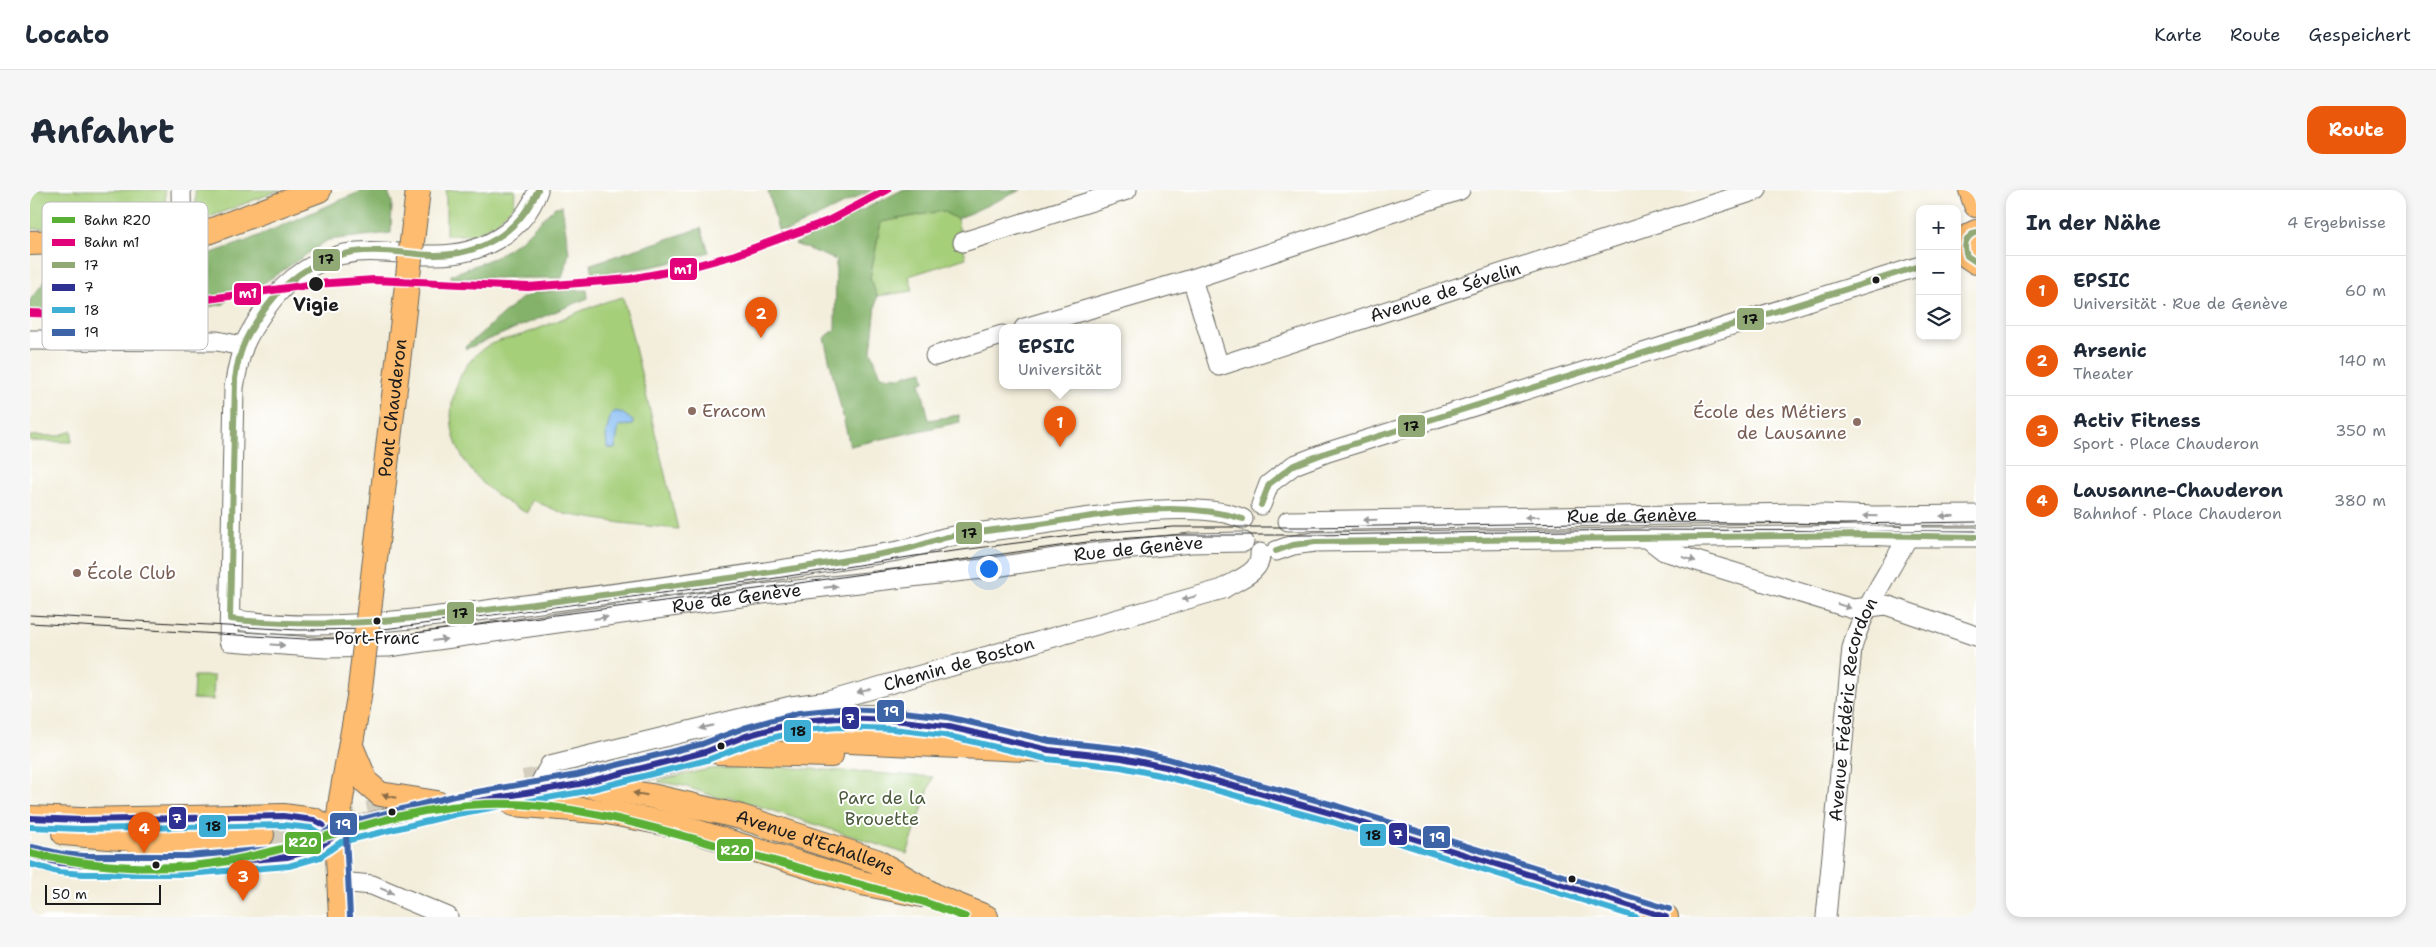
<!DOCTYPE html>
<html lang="de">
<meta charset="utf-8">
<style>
:root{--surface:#fff;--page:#f6f6f7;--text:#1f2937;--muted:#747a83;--line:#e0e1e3;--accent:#ea580c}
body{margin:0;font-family:"Shantell Sans",sans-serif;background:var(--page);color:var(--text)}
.controls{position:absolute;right:15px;top:15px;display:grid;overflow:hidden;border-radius:10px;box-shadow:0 2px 8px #0003}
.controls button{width:45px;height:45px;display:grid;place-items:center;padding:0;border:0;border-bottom:1px solid var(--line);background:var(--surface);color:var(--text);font:25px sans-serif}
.scale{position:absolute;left:15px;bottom:12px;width:116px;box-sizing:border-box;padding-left:5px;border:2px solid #1c1c1c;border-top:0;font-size:14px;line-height:18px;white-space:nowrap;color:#1c1c1c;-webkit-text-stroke:4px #fff;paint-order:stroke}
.you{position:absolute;left:958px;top:378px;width:18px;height:18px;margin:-12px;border:4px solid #fff;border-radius:50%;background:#1a73e8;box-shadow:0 0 0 8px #1a73e833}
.badge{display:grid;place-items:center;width:32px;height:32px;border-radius:50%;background:var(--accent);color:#fff;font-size:16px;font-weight:700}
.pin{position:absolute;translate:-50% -41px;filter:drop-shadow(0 1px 2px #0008)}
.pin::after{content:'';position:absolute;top:26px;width:18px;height:15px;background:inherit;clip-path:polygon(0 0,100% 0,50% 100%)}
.popup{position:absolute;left:969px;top:134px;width:122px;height:65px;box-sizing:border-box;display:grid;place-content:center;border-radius:10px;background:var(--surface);filter:drop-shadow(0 1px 4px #0005);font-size:16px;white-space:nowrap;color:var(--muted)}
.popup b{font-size:19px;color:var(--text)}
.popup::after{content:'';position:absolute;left:50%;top:100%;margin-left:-10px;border:10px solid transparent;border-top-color:var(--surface)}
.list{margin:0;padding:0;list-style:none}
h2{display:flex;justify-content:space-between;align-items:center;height:65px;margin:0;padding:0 20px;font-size:21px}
h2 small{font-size:16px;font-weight:400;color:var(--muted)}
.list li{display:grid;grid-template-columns:32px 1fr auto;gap:15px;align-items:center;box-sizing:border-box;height:70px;padding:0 20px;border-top:1px solid var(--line)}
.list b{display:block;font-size:19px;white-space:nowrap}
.list p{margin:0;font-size:16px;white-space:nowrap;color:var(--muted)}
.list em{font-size:16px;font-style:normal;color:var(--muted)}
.icon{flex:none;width:28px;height:28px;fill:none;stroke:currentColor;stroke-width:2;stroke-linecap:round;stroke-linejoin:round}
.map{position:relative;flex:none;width:1946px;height:727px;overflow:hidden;border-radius:15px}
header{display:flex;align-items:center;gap:30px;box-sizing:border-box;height:70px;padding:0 25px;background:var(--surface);border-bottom:1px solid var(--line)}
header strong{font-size:24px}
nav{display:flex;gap:28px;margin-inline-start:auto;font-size:18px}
.intro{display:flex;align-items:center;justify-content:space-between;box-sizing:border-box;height:120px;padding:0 30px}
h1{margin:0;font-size:35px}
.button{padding:12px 22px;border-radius:15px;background:var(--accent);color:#fff;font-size:18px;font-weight:700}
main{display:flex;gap:30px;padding:0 30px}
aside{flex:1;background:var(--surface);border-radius:15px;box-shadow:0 2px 8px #0003}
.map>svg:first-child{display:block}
.green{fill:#a6cf7a;stroke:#61764b}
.forest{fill:#84b26a;stroke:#506743}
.water{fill:#81b9f1;stroke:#4e6a86}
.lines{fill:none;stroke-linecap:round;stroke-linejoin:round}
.major-tunnel{stroke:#d3cebe;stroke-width:24;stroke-dasharray:24 12;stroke-linecap:butt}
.minor-casing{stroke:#67665f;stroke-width:21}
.major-casing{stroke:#67665f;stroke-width:26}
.minor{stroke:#fff;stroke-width:19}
.major{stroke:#fdbc6f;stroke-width:24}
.tram{stroke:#1c1c1c;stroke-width:1}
.major-bridge-casing{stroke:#67665f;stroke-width:26;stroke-linecap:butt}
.major-bridge{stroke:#fdbc6f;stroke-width:24}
.bus-1-casing{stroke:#fff;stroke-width:10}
.bus-2-casing{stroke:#fff;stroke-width:10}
.bus-3-casing{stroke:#fff;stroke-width:10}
.bus-4-casing{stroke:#fff;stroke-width:10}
.bus-1{stroke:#91a975;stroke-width:6}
.bus-2{stroke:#2e3192;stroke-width:6}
.bus-3{stroke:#3eaed4;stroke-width:6}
.bus-4{stroke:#3d64a7;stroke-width:6}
.rail-1-casing{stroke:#fff;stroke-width:11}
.rail-2-casing{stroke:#fff;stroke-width:11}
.rail-1{stroke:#5ab034;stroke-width:8}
.rail-2{stroke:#e2007a;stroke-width:8}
.oneway{fill:#999}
.oneway2{fill:#8c6c46}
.bus-dot{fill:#1c1c1c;stroke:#fff;stroke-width:2}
.education-dot{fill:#8d6e63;stroke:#fff;stroke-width:2}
.labels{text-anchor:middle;stroke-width:4;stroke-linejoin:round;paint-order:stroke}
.bus-label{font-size:17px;fill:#1c1c1c;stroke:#fff}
.street-label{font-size:18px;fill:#1c1c1c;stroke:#fff}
.stop-label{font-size:18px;font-weight:bold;fill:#1c1c1c;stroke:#fff}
.education-label{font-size:18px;fill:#785e54;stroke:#fff;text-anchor:start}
.park-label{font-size:18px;fill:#4c5b3d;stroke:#fff}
.key{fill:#fff;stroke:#bbb;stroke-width:1}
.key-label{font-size:14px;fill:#1c1c1c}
.line-badge{stroke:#fff;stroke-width:2}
.badge-label{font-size:14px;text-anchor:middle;font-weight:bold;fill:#fff}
.pale-badge-label{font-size:14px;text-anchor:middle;font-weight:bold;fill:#111}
</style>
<header>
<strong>Locato</strong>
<nav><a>Karte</a><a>Route</a><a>Gespeichert</a></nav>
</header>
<div class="intro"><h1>Anfahrt</h1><a class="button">Route</a></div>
<main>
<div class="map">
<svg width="1946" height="727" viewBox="0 0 1946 727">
<rect width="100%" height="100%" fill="#fff"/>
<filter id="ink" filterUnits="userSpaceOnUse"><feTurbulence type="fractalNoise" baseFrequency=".02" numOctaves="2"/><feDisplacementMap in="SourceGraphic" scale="10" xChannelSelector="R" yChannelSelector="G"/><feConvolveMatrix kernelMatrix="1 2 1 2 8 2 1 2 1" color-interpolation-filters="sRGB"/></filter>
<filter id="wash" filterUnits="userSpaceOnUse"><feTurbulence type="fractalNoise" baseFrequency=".0096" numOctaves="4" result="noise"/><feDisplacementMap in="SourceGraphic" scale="20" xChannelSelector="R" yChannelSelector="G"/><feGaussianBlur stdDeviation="1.12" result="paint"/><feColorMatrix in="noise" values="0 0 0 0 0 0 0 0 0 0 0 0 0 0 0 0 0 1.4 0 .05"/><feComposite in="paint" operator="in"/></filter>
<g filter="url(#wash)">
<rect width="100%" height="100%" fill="#f3eedb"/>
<path class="green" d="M0,0H135L136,30L126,36L0,39Z
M165,0H250L172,30L167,26Z
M416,0H485L484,15L466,33L443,45H416Z
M912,21L927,29L936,68L879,86L883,101L847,106L840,88L851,32Z
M593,107L648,339L591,333L535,324L502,310L497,323C451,302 410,258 424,204C429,185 437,171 454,158C465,150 484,148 497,143C530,131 559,115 593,107Z
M42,241V252L0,251V246H27Z
M164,486H184L183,510L163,509Z
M737,576L903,587L877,664L697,606L695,610L654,596L629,592V590L679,579Z"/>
<path class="forest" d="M334,0L358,2L362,12L361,43L298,50L228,97L202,99L194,114L149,122H0V110L29,73L161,70L214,52Z
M738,0H842L758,41L748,40Z
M872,0H991L927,29L912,21L851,32L840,88L847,106L841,161L851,186L869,187L893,181L895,191L890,192L899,230L929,225L930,232L820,256L794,148L805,140L806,70L765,54Z
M532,16L539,63L532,88H421V85L466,67L491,50L525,17Z
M671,38L679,62C641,75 603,80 563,85L561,74Z
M557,100L558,108L436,159L435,157L491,109L504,102Z"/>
<path class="water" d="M586,221L592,223L603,231V235L589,236L585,259L577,258L576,243L581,224Z"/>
</g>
<g filter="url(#ink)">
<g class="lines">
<path class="major-tunnel" d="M711,555L776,549
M494,592L589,574
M232,645L370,617"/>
<g class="minor-casing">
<g id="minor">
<path d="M151,0L152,48"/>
<path id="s1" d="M508,0C493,43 450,65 406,65C380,66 354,59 327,62C289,66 257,88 236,118C214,149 210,160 204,198L199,451L296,458L358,457L732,404L952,379L1053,364L1161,353L1214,352"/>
<path d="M933,52L1097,0"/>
<path id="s2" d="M1162,89L1189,176L1727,0"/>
<path d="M994,138L1162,89L1430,0"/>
<path d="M0,150L187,151L212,156"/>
<path d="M905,166L972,145"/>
<path d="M1231,315L1239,294L1264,275L1298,262L1890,76"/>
<path id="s3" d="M1258,331L1766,323L1844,326L1946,325"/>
<path d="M1616,347L1634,361L1823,419L1856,415L1946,446"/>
<path d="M1246,361L1263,355L1285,352L1836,345L1878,347H1946"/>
<path d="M200,429C296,444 392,428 487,416C614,400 742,382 868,361C885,358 901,351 918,347C944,342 972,340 999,336C1051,329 1167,307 1213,329"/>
<path id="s4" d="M506,601L520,575L761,516L799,511L1193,399C1207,389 1232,383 1230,363"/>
<path d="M310,692L342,695L418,727"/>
<path id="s5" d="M1796,727L1822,458C1834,414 1863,378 1883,337"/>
</g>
</g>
<g class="major-casing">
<g id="major">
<path d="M1941,0L1946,15"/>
<path d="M1946,42C1935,46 1932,55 1937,66L1946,72"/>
<path d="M0,53L152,48L172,44L289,0"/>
<path d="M776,549L1019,560L1092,568L1136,577L1304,624L1636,727"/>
<path d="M321,556L336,592L350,604L407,613"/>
<path d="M689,562L801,565"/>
<path d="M560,591C598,582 636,573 674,562C706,552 737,538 771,531C833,520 899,532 959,546"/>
<path d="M484,614L577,622L648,636L832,693L892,705"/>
<path d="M0,628L51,630L253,626L284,630L307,644"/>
<path d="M34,643L113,650H169L232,645"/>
<path id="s6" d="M0,665L30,673L53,675H157L257,667L286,659L307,644L344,634L425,615L549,594L621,606L711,627L846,671L907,707L956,727"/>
<path d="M311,727L307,644L311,609L329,507"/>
</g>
</g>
<use href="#minor" class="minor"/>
<use href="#major" class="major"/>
<path class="tram" d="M0,425L268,440L354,439L740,389L885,366L1065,343L1144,337H1281L1618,332L1815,334L1946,332
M0,433L275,449L347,448L727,399L1071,350L1146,345H1281L1604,340L1946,341"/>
<g class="major-bridge-casing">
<g id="major-bridge">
<path id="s7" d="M329,507L388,0"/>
</g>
</g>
<use href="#major-bridge" class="major-bridge"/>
<g class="bus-1-casing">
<path id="bus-1" d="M508,0C488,43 450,66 402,65C380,64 357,59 334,61C296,63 261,84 238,115C219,140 209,157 205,189L200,429C310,442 418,425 527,411C641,396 755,382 868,361C885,358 901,351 918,347C946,341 976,339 1004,335C1072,325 1146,308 1213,329
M1946,42C1935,47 1933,55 1937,66L1946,72
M1231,315L1239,294L1264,275L1298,262L1890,76
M1246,361L1263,355L1285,352L1836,345L1946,347"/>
</g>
<g class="bus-2-casing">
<path id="bus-2" d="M0,628L51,630L253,626L284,630L293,635
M0,665L30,673L53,675H157L257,667L286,659L307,644L425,615L549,594L675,562L716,546L771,531L809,528L864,530L915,536L1019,560L1092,568L1136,577L1304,624L1636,727"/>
</g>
<g class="bus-3-casing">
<path id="bus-3" d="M0,637L51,639L253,635L281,638L289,643
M0,674L28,682L53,684H157L259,676L290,667L311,652L427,624L551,602L677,570L719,554L773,540L809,537L863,539L914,545L1017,569L1091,577L1134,586L1302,632L1606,727"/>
</g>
<g class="bus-4-casing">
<path id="bus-4" d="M316,644L320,727
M2,657L32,664L53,666H157L255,658L282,651L305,636L424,606L547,585L672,554L714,538L769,523L809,519L864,521L917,527L1020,551L1093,559L1138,569L1307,616L1639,719"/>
</g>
<use href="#bus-1" class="bus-1"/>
<use href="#bus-2" class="bus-2"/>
<use href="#bus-3" class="bus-3"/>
<use href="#bus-4" class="bus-4"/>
<g class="rail-1-casing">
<path id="rail-1" d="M0,663C63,677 127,683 192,672C281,657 364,617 456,614C534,611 611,634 686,655C755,674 824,693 894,712L935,727"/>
</g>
<g class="rail-2-casing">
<path id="rail-2" d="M0,123L64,125L286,94L344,90L498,97L600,89L653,79L705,65L798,31L857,0"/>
</g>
<use href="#rail-1" class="rail-1"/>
<use href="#rail-2" class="rail-2"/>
</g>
<defs><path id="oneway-solid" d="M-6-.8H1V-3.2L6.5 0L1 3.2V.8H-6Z" transform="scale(1.25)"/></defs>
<g class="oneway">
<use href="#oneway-solid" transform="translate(1840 326) rotate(-178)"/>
<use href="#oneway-solid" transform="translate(1917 326) rotate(-180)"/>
<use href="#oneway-solid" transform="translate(1502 327) rotate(179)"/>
<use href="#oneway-solid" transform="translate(1340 330) rotate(179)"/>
<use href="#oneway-solid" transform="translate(1659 369) rotate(18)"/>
<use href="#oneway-solid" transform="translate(801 397) rotate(-6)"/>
<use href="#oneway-solid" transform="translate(1159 408) rotate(164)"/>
<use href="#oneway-solid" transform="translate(1814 416) rotate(18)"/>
<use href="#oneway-solid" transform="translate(571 428) rotate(-8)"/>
<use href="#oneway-solid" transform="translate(410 450) rotate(-7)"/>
<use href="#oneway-solid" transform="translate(248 455) rotate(4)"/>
<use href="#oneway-solid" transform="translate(834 501) rotate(164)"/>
<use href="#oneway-solid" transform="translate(676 537) rotate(166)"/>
<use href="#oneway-solid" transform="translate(357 701) rotate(23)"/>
</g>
<g class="oneway2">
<use href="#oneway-solid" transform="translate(610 604) rotate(-171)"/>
<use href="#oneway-solid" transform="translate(359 606) rotate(-166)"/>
</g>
</g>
<g class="bus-dot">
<circle cx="1846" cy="90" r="4.5"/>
<circle cx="286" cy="94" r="8"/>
<circle cx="347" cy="431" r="4.5"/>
<circle cx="691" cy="556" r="4.5"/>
<circle cx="362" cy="622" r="4.5"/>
<circle cx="126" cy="675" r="4.5"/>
<circle cx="1542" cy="689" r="4.5"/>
</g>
<g class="education-dot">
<circle cx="662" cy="221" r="5"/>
<circle cx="1827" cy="232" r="5"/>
<circle cx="47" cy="383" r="5"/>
</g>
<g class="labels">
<g class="bus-label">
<text x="347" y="454">Port-Franc</text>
</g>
<g class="street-label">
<text dy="6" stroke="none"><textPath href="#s2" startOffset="329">Avenue de Sévelin</textPath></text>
<text dy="6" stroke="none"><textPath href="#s7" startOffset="291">Pont Chauderon</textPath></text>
<text dy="6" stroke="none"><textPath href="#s3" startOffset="344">Rue de Genève</textPath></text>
<text dy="6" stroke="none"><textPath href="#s1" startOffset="1575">Rue de Genève</textPath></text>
<text dy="6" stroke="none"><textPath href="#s1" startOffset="1170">Rue de Genève</textPath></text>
<text dy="6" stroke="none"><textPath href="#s4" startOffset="451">Chemin de Boston</textPath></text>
<text dy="6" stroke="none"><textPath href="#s5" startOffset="210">Avenue Frédéric Recordon</textPath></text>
<text dy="6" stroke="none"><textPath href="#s6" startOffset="806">Avenue d'Echallens</textPath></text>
</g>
<g class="stop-label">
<text x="286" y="121">Vigie</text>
</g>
<g class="education-label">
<text x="672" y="227">Eracom</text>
<text x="1817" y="228" text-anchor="end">École des Métiers<tspan x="1817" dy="21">de Lausanne</tspan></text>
<text x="57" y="389">École Club</text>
</g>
<g class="park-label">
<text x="852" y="614">Parc de la<tspan x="852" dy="21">Brouette</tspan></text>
</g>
</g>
<rect x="12" y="12" width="166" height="148" rx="8" class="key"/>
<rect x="22" y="27" width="23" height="6" fill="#5ab034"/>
<rect x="22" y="49" width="23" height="7" fill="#e2007a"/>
<rect x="22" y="72" width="23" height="6" fill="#91a975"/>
<rect x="22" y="94" width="23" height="7" fill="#2e3192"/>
<rect x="22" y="117" width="23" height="6" fill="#3eaed4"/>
<rect x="22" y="139" width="23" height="7" fill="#3d64a7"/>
<g class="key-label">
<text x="54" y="35">Bahn R20</text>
<text x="54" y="57">Bahn m1</text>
<text x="54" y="80">17</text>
<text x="54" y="102">7</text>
<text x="54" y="125">18</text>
<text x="54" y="147">19</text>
</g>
<g class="line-badge">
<rect x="282" y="58" width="29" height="24" rx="5" fill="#91a975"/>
<rect x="639" y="67" width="29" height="24" rx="5" fill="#e2007a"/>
<rect x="203" y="92" width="29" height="24" rx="5" fill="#e2007a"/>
<rect x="1706" y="117" width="29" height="24" rx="5" fill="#91a975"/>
<rect x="1367" y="224" width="29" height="24" rx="5" fill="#91a975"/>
<rect x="925" y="331" width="28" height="24" rx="5" fill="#91a975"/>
<rect x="416" y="411" width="29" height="24" rx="5" fill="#91a975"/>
<rect x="846" y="509" width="29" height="24" rx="5" fill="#3d64a7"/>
<rect x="811" y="516" width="19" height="24" rx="5" fill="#2e3192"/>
<rect x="753" y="529" width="29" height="24" rx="5" fill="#3eaed4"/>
<rect x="138" y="616" width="19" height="24" rx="5" fill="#2e3192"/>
<rect x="299" y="622" width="29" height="24" rx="5" fill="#3d64a7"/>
<rect x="168" y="624" width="29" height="24" rx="5" fill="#3eaed4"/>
<rect x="1358" y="632" width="20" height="24" rx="5" fill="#2e3192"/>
<rect x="1329" y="633" width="28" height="24" rx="5" fill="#3eaed4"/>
<rect x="1392" y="635" width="29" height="24" rx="5" fill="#3d64a7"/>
<rect x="254" y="641" width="38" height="24" rx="5" fill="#5ab034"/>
<rect x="686" y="648" width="38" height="24" rx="5" fill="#5ab034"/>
</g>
<g class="badge-label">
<text x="653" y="84">m1</text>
<text x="218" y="108">m1</text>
<text x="861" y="526">19</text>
<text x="820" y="533">7</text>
<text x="147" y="633">7</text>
<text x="313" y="639">19</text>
<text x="1368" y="649">7</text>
<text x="1407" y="652">19</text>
<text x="273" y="657">R20</text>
<text x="705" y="665">R20</text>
</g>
<g class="pale-badge-label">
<text x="296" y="74">17</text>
<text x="1720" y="134">17</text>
<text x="1381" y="241">17</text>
<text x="939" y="348">17</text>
<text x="430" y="428">17</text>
<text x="768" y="546">18</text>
<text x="183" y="641">18</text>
<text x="1343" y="650">18</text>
</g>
</svg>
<div class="controls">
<button>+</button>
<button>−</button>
<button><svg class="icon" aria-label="layers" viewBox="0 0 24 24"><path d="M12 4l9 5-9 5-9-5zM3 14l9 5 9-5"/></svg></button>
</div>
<div class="scale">50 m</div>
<div class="you"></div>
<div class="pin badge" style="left:1030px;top:257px">1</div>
<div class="popup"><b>EPSIC</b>Universität</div>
<div class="pin badge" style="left:731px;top:148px">2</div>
<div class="pin badge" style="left:213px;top:711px">3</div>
<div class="pin badge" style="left:114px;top:663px">4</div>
</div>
<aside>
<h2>In der Nähe<small>4 Ergebnisse</small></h2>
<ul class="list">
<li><span class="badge">1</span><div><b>EPSIC</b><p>Universität · Rue de Genève</p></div><em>60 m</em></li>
<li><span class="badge">2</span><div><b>Arsenic</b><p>Theater</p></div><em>140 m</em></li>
<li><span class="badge">3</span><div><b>Activ Fitness</b><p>Sport · Place Chauderon</p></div><em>350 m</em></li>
<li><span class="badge">4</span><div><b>Lausanne-Chauderon</b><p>Bahnhof · Place Chauderon</p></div><em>380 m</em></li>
</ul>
</aside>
</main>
